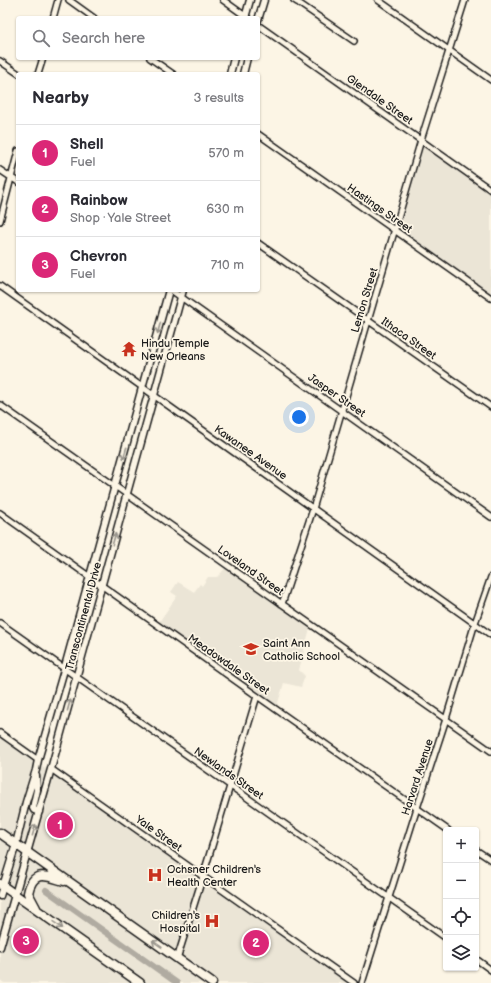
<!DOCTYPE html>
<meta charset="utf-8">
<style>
:root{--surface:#fff;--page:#f7f7f7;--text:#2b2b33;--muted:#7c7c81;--line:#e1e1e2;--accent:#db2777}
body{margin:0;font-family:"Balsamiq Sans",sans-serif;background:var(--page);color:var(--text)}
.controls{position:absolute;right:12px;bottom:12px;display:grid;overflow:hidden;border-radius:4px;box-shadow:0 1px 3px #0004}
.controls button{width:36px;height:36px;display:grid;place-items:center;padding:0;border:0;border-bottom:1px solid var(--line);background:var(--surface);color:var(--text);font:20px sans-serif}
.you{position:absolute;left:299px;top:417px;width:14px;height:14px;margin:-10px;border:3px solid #fff;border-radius:50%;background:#1a73e8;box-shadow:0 0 0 6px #1a73e833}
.badge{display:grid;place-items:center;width:26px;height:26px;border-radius:50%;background:var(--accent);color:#fff;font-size:13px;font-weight:700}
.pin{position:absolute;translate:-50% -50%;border:2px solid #fff;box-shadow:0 1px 4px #0006}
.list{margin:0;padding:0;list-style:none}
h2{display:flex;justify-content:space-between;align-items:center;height:52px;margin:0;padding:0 16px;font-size:17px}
h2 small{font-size:13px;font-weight:400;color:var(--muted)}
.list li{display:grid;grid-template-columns:26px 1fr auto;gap:12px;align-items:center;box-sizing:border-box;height:56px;padding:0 16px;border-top:1px solid var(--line)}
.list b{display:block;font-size:15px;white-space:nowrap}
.list p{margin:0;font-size:13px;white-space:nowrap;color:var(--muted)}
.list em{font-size:13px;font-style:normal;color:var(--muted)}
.icon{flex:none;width:22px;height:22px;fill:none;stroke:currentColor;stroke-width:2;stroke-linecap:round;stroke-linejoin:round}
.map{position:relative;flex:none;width:491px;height:983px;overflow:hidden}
.search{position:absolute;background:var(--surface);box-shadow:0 1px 3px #0004;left:16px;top:16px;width:244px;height:44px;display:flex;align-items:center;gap:10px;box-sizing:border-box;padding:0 14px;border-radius:4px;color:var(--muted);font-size:15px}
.panel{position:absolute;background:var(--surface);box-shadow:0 1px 3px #0004;left:16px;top:72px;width:244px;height:220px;border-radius:4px}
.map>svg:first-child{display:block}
.built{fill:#ebe5d6}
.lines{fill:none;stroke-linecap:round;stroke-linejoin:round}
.canal{stroke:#b0aba1;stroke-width:6}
.minor-casing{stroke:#1c1c1c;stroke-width:8}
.tertiary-casing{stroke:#1c1c1c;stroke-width:9}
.primary-casing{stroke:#1c1c1c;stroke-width:11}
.minor{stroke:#fcf5e5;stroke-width:5}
.tertiary{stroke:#fcf5e5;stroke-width:6}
.primary{stroke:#fcf5e5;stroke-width:8}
.oneway{stroke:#97938b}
.labels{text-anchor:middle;stroke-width:3.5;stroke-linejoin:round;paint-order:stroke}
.street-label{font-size:11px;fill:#1c1c1c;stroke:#fcf5e5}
.poi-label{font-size:11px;fill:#1c1c1c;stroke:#fcf5e5;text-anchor:start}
</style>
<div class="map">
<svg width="491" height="983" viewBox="0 0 491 983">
<rect width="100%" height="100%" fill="#fcf5e5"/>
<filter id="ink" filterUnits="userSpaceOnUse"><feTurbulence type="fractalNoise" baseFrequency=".025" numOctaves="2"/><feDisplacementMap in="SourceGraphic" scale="8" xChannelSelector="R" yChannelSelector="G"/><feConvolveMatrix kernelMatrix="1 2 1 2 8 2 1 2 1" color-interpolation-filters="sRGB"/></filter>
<g filter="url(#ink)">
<path class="built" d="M423,145L491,193V295L398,228Z
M225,568L310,628L299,670L305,676L301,687L284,683L277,706L159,622L177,596L171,592L178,582L194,592L200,584L202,586L208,577H217L222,572Z
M0,737L347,983H4L0,980Z"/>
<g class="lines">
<path class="canal" d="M46,890L177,983"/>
<g class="minor-casing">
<path id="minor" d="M69,0L94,18
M223,0L248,18
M294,0L297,2
M378,0L491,80
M300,4L354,41
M53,18L58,0
M258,25L491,190
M150,58L173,74
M0,61L19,74
M38,74L43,58
M258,134L491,298
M0,170L18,182
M0,221L18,151
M258,243L491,407
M0,286L491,635
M171,290L491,517
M0,405L115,486L282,604L491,751
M0,513L257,696L448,830
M282,604L313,509L421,140L465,0
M0,623L446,938
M0,733L38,760
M51,769L354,983
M476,850L491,860
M177,959L203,876L257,696
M476,959L491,970
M362,983L417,808L446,719L475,623L491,577"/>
</g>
<g class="tertiary-casing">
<path id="tertiary" d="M245,18L250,0
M258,20L264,0
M230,74L234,58
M243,74L247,58
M36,776L37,790L33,808L34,810L39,812
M0,896L16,844L26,802L36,770L38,760L64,670L169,290
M0,947L51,769L183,290"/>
</g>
<g class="primary-casing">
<path id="primary" d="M0,833L212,983
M0,884L140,983
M36,908L28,893C33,869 46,876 64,881"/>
</g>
<use href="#minor" class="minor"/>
<use href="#tertiary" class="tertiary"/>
<use href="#primary" class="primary"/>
</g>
<defs><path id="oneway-shaft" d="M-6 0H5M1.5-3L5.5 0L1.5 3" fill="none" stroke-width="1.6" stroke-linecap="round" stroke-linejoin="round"/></defs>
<g class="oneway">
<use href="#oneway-shaft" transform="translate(159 328) rotate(105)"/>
<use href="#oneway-shaft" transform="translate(125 453) rotate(106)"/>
<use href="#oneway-shaft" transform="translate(114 539) rotate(-74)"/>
<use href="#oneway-shaft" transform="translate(69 705) rotate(-75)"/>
<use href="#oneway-shaft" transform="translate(34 830) rotate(-74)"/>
<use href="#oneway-shaft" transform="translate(58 925) rotate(35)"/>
<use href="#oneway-shaft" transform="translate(157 944) rotate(-145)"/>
</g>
</g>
<defs>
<g id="temple-bare" transform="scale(1.2)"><path d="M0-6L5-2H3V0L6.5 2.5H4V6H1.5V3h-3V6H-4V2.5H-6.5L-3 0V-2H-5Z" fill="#c8321e" stroke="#fcf5e5" stroke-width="2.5" paint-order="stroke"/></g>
<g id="school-bare" transform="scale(1.2)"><path d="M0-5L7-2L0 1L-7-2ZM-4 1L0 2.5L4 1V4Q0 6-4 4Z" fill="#c8321e" stroke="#fcf5e5" stroke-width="2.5" paint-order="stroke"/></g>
<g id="hospital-bare" transform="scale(1.2)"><path d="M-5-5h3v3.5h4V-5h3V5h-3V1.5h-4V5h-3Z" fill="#c8321e" stroke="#fcf5e5" stroke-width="2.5" paint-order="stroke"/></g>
</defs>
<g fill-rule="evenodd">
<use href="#temple-bare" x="129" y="349"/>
<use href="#school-bare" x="251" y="649"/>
<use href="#hospital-bare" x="155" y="875"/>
<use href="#hospital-bare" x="212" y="921"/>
</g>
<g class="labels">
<g class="street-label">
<text transform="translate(380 99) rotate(35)" y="4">Glendale Street</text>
<text transform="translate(380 208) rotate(35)" y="4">Hastings Street</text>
<text transform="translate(364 300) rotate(-73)" y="4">Lemon Street</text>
<text transform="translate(409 338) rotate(35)" y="4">Ithaca Street</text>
<text transform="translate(337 395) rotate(35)" y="4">Jasper Street</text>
<text transform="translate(251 452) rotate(35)" y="4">Kawanee Avenue</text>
<text transform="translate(251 570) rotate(35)" y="4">Loveland Street</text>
<text transform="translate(83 616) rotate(-75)" y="4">Transcontinental Drive</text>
<text transform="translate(229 664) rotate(35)" y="4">Meadowdale Street</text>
<text transform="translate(229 773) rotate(35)" y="4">Newlands Street</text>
<text transform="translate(417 777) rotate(-72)" y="4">Harvard Avenue</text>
<text transform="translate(159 833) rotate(35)" y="4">Yale Street</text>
</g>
<g class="poi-label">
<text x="141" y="347">Hindu Temple<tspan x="141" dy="13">New Orleans</tspan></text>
<text x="263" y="647">Saint Ann<tspan x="263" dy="13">Catholic School</tspan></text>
<text x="167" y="873">Ochsner Children's<tspan x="167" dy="13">Health Center</tspan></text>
<text x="200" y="919" text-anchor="end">Children's<tspan x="200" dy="13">Hospital</tspan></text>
</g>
</g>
</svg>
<div class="controls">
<button>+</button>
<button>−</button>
<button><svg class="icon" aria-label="locate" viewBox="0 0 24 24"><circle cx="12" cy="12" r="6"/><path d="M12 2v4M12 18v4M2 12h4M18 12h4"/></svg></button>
<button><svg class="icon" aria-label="layers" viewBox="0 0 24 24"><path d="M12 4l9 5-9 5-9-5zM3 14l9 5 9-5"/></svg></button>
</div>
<div class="you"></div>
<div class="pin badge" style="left:60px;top:825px">1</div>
<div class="pin badge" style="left:256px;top:943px">2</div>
<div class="pin badge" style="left:26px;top:941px">3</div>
<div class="search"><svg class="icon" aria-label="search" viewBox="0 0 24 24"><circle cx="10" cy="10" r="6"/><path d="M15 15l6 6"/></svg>Search here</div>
<section class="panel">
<h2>Nearby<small>3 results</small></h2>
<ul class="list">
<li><span class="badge">1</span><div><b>Shell</b><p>Fuel</p></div><em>570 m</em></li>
<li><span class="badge">2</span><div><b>Rainbow</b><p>Shop · Yale Street</p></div><em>630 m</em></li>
<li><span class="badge">3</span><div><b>Chevron</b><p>Fuel</p></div><em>710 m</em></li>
</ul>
</section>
</div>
